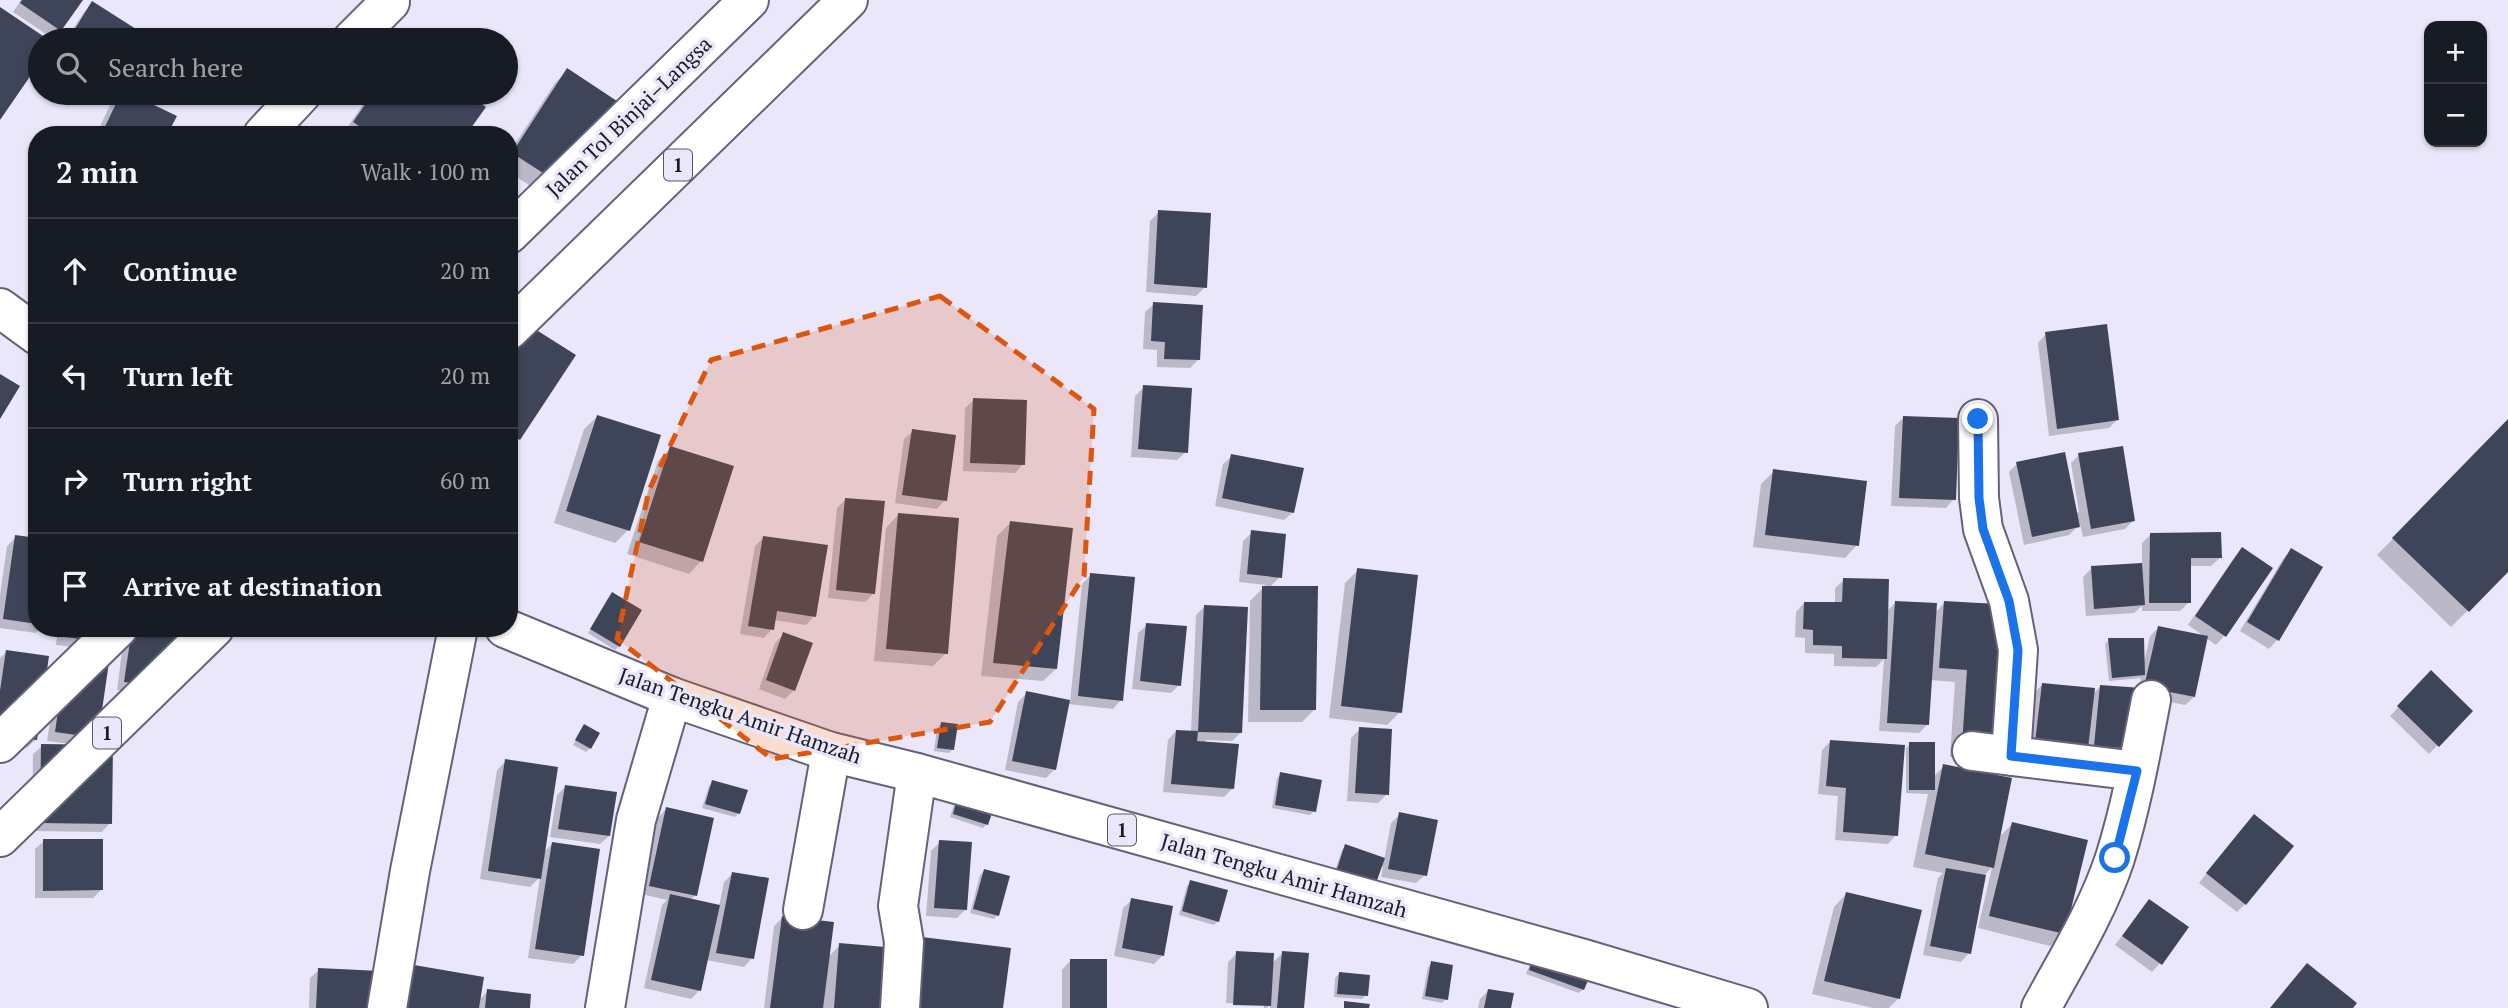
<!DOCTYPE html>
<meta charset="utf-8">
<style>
:root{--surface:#171b24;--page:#242831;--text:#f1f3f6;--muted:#9ea1a6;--line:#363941}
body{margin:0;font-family:"PT Serif",serif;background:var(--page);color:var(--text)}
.controls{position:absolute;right:21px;top:21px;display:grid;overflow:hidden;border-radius:14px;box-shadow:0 2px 5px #0004}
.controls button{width:63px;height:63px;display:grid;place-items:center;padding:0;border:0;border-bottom:2px solid var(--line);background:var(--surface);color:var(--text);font:35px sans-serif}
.stop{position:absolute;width:21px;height:21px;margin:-16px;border:5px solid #1a73e8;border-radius:50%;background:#fff}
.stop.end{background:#1a73e8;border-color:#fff;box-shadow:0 2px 7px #0008}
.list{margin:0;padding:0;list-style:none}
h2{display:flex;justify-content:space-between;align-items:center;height:91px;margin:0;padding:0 28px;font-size:30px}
h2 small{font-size:23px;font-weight:400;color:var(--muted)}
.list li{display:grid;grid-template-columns:46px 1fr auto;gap:21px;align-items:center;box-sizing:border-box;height:105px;padding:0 28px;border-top:2px solid var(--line)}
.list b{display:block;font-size:26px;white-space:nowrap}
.list em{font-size:23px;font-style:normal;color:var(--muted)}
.icon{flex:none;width:38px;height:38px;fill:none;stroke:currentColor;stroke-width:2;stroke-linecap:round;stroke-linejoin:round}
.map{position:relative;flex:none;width:2508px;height:1008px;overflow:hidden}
.search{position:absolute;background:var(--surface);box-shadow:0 2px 5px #0004;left:28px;top:28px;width:490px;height:77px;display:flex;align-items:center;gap:18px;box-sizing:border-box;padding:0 24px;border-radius:38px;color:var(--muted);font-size:26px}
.panel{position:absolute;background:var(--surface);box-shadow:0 2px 5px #0004;left:28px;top:126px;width:490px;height:511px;border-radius:28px}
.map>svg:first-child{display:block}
.shadow{fill:#0003}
.building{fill:#3f4559}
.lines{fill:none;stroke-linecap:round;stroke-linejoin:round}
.street-casing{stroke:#656178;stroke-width:42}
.highway-casing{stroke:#656178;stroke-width:42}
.street{stroke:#fff;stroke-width:38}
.highway{stroke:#fff;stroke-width:38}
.route{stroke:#1a73e8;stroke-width:9}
.marked{fill:#de560d;fill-opacity:0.2;stroke:#de560d;stroke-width:5;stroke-dasharray:14 9;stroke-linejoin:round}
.labels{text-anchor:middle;stroke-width:7;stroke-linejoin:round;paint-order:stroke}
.shield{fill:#eae7fb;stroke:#5a5864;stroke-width:2}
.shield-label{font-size:19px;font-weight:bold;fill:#1c1a23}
.street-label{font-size:21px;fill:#1c1a23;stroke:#eae7fb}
</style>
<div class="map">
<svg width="2508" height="1008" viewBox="0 0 2508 1008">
<rect width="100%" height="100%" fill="#eae7fb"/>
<path class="shadow" d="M21,0H80L52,38L13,12Z
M93,3L134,30L127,40H66L84,12Z
M437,32L448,40H430Z
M567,71L554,201L509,172V153L555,83Z
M122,93L174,116L166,135H96L110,105Z
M371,93H462L483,107L464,135H342Z
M509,197L534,213L509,250Z
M1159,212L1205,287L1196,296L1146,292L1150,221Z
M1154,304L1198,360L1190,368L1157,367V350L1143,349L1145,312Z
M509,331L519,439L509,449Z
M2046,334L2117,420L2109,428L2049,436L2038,343Z
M1144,387L1186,452L1177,460L1131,457L1135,396Z
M974,400L1023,464L1015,473L963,471L965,408Z
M597,417L628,530L615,543L554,523L584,429Z
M1903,418L1954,499L1946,508L1891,506L1895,426Z
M2508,421V570L2451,627L2377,555Z
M913,431L945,500L937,509L895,503L904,439Z
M671,448L701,561L689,574L627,554L658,461Z
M2079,455L2133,521L2125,529L2083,537L2080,524L2069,535L2024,545L2009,472L2017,464L2075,513L2079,512L2071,463Z
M1232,456L1293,512L1284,520L1215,506L1223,464Z
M1774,471L1857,545L1845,558L1753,547L1761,484Z
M846,499L874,593L865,602L828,598L837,508Z
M898,515L946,653L933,666L874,661L886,528Z
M1010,523L1056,669L1043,681L981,676L997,536Z
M1252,532L1280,577L1269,588L1315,709L1302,722H1248L1250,601L1266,585L1239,582L1243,541Z
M2150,535L2220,558L2211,566H2189V602L2180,611H2142V606L2134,613L2086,616L2083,577L2092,568L2142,564V543Z
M16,537L37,540V628H41L36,633L0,628V595L7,546Z
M763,538L814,616L806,625L774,620L772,629L764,638L740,634L755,546Z
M2242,549L2270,568L2224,636L2216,645L2206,638L2194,697L2185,705L2140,696L2134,749L2026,759L2034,693L2043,684L2092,695L2100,687L2138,690L2141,678L2109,681L2105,644L2109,640L2144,662L2150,636L2159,627L2205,637L2188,625L2234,558Z
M2291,550L2320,567L2277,640L2269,649L2240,631L2283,559Z
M1358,570L1400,712L1387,725L1329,718L1345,583Z
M1091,575L1121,700L1113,709L1068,704L1055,769L1046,778L1005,770L1018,702L1027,693L1070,702L1082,584Z
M1844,580L1886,612L1895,603L1935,613L1944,603L1995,606L1989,759L1950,757L1955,682L1930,680L1927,725L1919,733L1879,731L1884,659L1876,667L1834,666V654L1805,653V638L1795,637L1796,612L1804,603L1835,604V588Z
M608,598L619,646L615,650L588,633Z
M1204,607L1241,732L1232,741L1205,740L1233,788L1224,797L1163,792L1168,740L1176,731L1191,732L1196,615Z
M1147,625L1179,685L1171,693L1132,689L1138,633Z
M58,628H107L97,650L56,645Z
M125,628L157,695L117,690Z
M784,634L794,690L785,699L759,689L775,643Z
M6,652L35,740L27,748L0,745V658Z
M59,659L96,738L110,823L102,832L32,831L33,754L42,746H70L71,744L47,741Z
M2431,673L2471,711L2429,754L2390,716Z
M941,724L953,749L949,753L934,751L937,728Z
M1360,729L1387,794L1378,803L1347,801L1351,738Z
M581,730L590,748L586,752L573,745Z
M1831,741L1896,835L1888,844L1835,840L1838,796L1818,794L1822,750Z
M1910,744L1933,777L1944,766L1998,838L2012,824L2063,933L2050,946L1978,928L1992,867L1984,876L1969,953L1961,962L1923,955L1938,878L1943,873L1913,867L1928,794L1906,793V748Z
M506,761L543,853L552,844L582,955L573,964L528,958L540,877L530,887L480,879L497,770Z
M1281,774L1314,811L1310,815L1272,808L1277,778Z
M713,782L739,813L735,817L702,808L709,786Z
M565,787L609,836L600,844L550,837L557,795Z
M955,801L987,824L983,828L950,817Z
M666,809L695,895L690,901L719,907L724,882L733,873L752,958L744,967L706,960L700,990L691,999L644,988L662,905L667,900L641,894L658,818Z
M1400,814L1425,875L1416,883L1381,877L1383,867L1381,866L1333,876L1342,850L1346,846L1384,860L1391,823Z
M2245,825V904L2237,912L2199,883Z
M44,841L102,889L93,898H35V849Z
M940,842L966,909L957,918L926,916L931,851Z
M984,871L998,915L994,919L970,913L980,875Z
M1191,882L1218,921L1214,925L1179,915L1187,886Z
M1846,894L1899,998L1889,1008H1873L1812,994L1834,907Z
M1132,900L1162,956L1154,964L1114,956L1123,908Z
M2149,901L2160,963L2152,972L2115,945Z
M783,917L828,957L840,945L890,1008H764L774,926Z
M1237,953L1271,964L1283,953L1302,1008H1270V1005L1267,1008H1225H1264V1004L1226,1003L1228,962Z
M1532,959L1583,989L1579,993L1526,974Z
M1070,961L1105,1008H1062V970Z
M1432,963L1446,999L1442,1003L1422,999L1428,967Z
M414,967L478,1001L488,991L528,1008H400L406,976Z
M319,970L369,1008H309L310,978Z
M1339,974L1366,995L1362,999L1334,997L1335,978Z
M1489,990L1509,1008H1478L1480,999Z"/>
<path class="building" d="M22,0H83L61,31L20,3Z
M92,1L136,29L129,40H75L70,37Z
M0,7L49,40H40V62L0,120Z
M567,68L623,105L568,189L512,153Z
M121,93H129L177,116L167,135H101Z
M373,93H465L486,107L466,135H415L403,127L397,135H372L353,122Z
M1158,210L1211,213L1207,288L1154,284Z
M1153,302L1203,305L1200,360L1164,359L1165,342L1151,341Z
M519,319L576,355L520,440L509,433V334Z
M2107,324L2119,420L2057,429L2045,332Z
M0,374L20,386L0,419Z
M1143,385L1192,388L1188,453L1138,449Z
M973,398L1027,400L1025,465L970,463Z
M597,415L661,435L630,531L566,511Z
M1903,416L1959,418L1956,500L1899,498Z
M2508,419V572L2469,612L2392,538Z
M912,429L956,435L947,501L902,495Z
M670,446L734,466L703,562L639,542Z
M2123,446L2135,521L2091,529L2078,453Z
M2065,452L2080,527L2032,537L2016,462Z
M1231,454L1304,468L1294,513L1222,498Z
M1773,469L1867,481L1859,546L1765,535Z
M845,498L885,501L875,594L836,590Z
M898,513L959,518L948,654L886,649Z
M1010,521L1073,528L1057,669L993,663Z
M1251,530L1286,534L1282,578L1247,574Z
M2221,532L2222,558H2191V603H2149L2150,533Z
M15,535L37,538V624L3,619Z
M763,536L828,545L816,617L777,611L774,630L748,626Z
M2242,547L2273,568L2226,637L2195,616Z
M2291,548L2323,567L2279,641L2247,622Z
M2142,563L2145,605L2094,609L2091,566Z
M1357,568L1418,575L1402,713L1341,706Z
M1090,573L1135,577L1123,701L1078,696Z
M1843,578L1889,579L1887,659L1842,658V646L1813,645V630L1803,629L1804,602H1842Z
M1262,586H1318L1316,710H1260Z
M612,592L642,610L620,647L590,629Z
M1895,601L1937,603L1929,725L1887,723Z
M1944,601L1997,604L2011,620L2003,747L1962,745L1967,670L1939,668Z
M1204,605L1248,607L1242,733L1198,732Z
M1146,623L1187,626L1181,686L1140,681Z
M2158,626L2208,636L2195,697L2144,687Z
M65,628H109L107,642L64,637Z
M132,628H176L167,687L124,682Z
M783,632L813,643L795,691L766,680Z
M2108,638H2144L2145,675L2112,678Z
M67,649L110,655L98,738L55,732Z
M6,650L49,656L37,740L0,735V691Z
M2431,670L2473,711L2439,747L2397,706Z
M2042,683L2095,688L2087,757L2034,751Z
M2100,685L2142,688L2136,749L2094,746Z
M1026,691L1070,700L1056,770L1012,761Z
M941,722L958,724L954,750L937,748Z
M584,724L600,733L591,749L575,740Z
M1359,727L1392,729L1389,795L1355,793Z
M1176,730L1198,731L1197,741L1239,744L1234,789L1171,784Z
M1830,740L1905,745L1898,836L1843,832L1846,788L1826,786Z
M1909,742H1935V790H1909Z
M41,744L113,745L112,824L40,823Z
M505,759L558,767L541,879L488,871Z
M1943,764L2012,778L1994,868L1925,854Z
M1280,772L1322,780L1316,812L1275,805Z
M712,780L748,790L740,814L705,804Z
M565,785L617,792L610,836L558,829Z
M958,795L994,807L988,825L953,814Z
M666,807L714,818L697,896L649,886Z
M1399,812L1438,820L1427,876L1388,869Z
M2254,814L2294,846L2246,905L2206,873Z
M2012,822L2088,840L2065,934L1989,916Z
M43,839H103V890L43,891Z
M939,840L972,842L967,910L934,908Z
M552,842L600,849L584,956L535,949Z
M1345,844L1385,858L1375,886L1336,872Z
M1946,868L1986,875L1971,954L1930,946Z
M984,869L1010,876L999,916L973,909Z
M732,872L769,878L754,959L716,953Z
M1190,880L1228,890L1219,922L1182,911Z
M1846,892L1922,910L1900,999L1824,981Z
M670,894L720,905L701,991L651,980Z
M1131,898L1173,906L1164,956L1122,948Z
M2149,899L2189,927L2162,965L2122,936Z
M782,916L834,922L823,1008H770Z
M922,937L1011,948L1003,1008H913Z
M839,943L897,948L892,1008H834Z
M1236,951L1274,953L1271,1006L1233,1005Z
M1282,951L1309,953L1304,1008H1277Z
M1535,953L1591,973L1584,990L1529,970Z
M1070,959H1107V1008H1070Z
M1431,961L1453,965L1448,1000L1425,996Z
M2307,963L2357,1003L2353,1008H2270Z
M414,965L484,977L479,1008H407Z
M318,968L380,971L371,1008H316Z
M1339,972L1370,975L1368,996L1337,994Z
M487,989L531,994L530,1008H485Z
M1488,989L1514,993L1511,1008H1484Z
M1344,1001L1370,1004L1369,1008H1344Z"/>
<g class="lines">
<g class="street-casing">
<path id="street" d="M352,40L390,2
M263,135L302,93
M1978,419L1979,498L1983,529L2009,601L2018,650L2011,756
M1972,751L2137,771
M803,910L831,752
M387,1008L410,871L458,628
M605,1008L636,820L672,697
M900,1008L904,942L898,906L917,773
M2041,1008C2067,960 2098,910 2115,858C2131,807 2141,752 2151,700"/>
</g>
<g class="highway-casing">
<path id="highway" d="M509,234L749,0
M0,308L37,335
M509,330L848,0
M505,628L672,697L831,752L917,773L1584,959L1748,1008
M0,743L118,628
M0,837L214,628"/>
</g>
<use href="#street" class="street"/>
<use href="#highway" class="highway"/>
</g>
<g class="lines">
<path class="route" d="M1978,419L1979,498L1983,529L2009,601L2018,650L2011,756L2137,771L2115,858"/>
</g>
<path class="marked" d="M940,296L1094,409L1084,576L990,722L772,759L617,639L649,490L711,360Z"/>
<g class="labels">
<g class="shield">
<rect x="664" y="149.5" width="28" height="31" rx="5"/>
<rect x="93" y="717.5" width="28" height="31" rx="5"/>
<rect x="1108" y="814.5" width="28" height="31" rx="5"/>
</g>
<g class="shield-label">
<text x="678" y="172">1</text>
<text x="107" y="740">1</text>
<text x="1122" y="837">1</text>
</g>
<g class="street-label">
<text transform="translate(629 117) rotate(-44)" y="7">Jalan Tol Binjai–Langsa</text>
<text transform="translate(740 716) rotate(19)" y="7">Jalan Tengku Amir Hamzah</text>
<text transform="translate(1284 876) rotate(16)" y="7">Jalan Tengku Amir Hamzah</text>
</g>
</g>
</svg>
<div class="controls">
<button>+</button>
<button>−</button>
</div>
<div class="stop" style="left:2115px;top:858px"></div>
<div class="stop end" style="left:1978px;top:419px"></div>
<div class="search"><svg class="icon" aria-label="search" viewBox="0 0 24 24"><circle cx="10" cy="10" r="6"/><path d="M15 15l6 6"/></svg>Search here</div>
<section class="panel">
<h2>2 min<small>Walk · 100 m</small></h2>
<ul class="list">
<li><svg class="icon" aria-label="ahead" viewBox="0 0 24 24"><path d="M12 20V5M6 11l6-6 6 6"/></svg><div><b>Continue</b></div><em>20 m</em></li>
<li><svg class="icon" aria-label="left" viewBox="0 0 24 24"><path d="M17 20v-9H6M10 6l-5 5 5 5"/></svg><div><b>Turn left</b></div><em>20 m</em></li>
<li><svg class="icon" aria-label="right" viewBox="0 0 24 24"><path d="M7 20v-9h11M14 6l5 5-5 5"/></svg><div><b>Turn right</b></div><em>60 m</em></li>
<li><svg class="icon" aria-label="arrive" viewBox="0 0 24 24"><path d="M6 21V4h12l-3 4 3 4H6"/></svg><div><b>Arrive at destination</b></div></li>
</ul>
</section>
</div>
